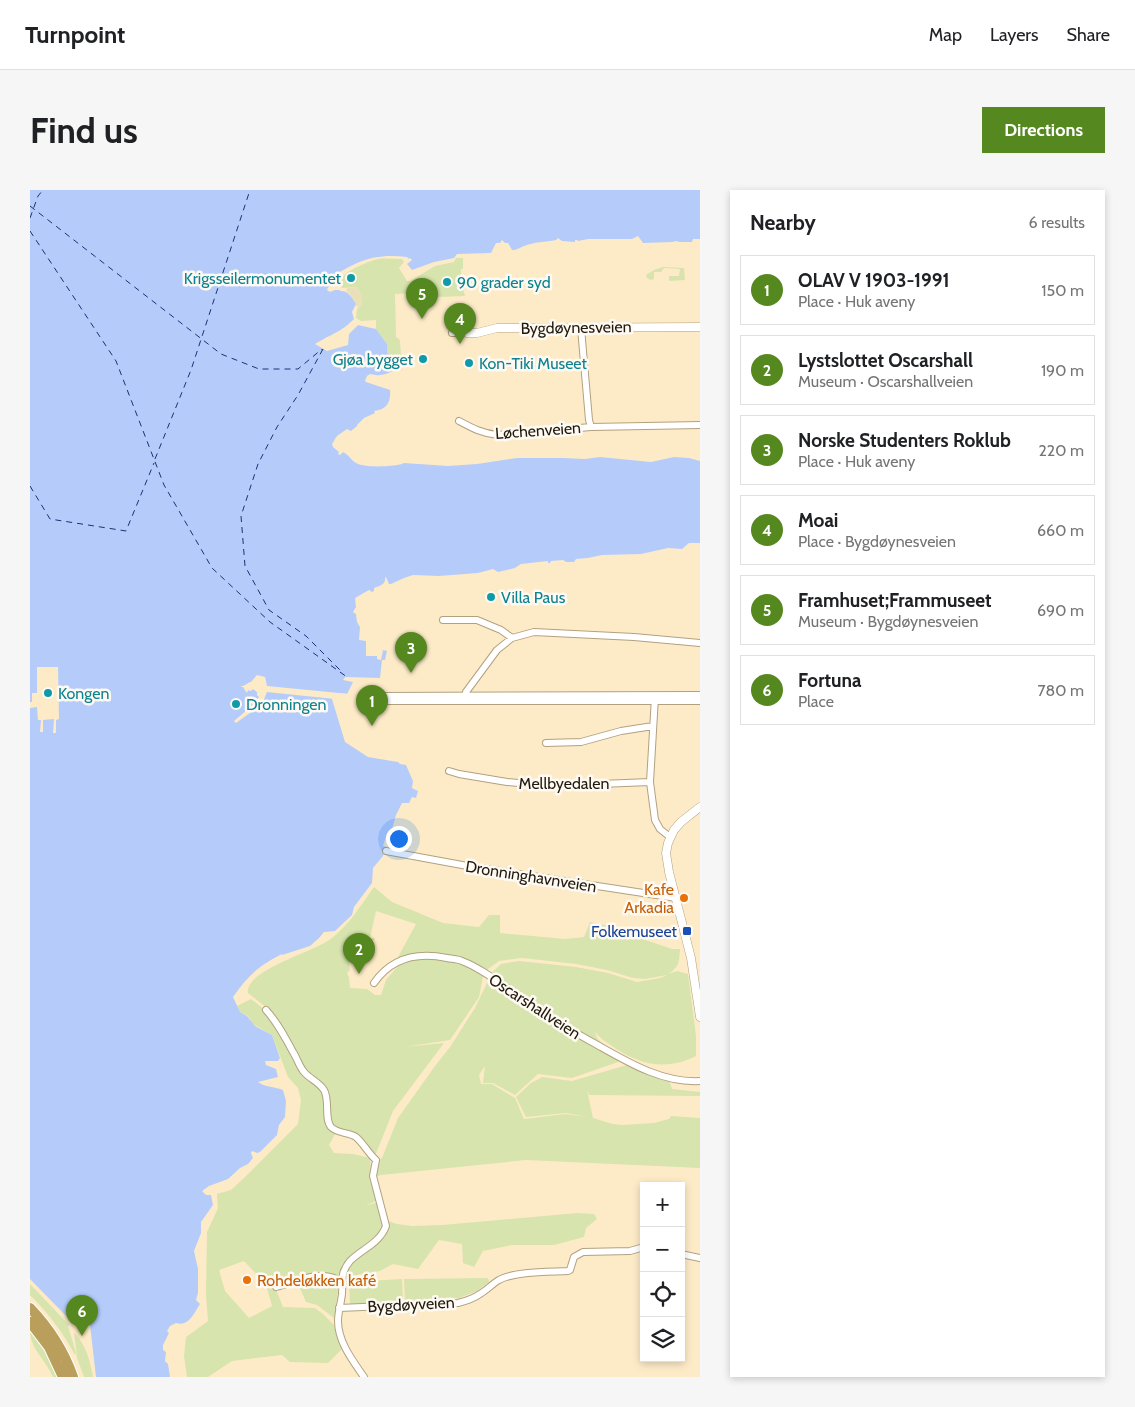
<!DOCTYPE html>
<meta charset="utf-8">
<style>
:root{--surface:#fff;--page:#f6f6f6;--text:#202124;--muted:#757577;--line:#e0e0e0;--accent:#55881f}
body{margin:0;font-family:Cabin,sans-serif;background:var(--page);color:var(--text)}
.controls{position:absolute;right:15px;bottom:15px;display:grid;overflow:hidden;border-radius:0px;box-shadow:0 2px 8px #0003}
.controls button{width:45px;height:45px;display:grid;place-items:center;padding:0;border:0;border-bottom:1px solid var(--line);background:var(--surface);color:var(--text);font:25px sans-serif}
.you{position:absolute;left:368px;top:648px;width:18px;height:18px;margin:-12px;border:4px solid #fff;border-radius:50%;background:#1a73e8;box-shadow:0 0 0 8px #1a73e833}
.badge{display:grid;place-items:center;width:32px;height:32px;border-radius:50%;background:var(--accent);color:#fff;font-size:16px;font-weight:700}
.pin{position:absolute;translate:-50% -41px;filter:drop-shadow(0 1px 2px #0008)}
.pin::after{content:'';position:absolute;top:26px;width:18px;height:15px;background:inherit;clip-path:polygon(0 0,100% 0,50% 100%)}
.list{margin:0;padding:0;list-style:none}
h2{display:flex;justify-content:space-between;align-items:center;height:65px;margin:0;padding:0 20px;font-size:21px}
h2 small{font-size:16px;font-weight:400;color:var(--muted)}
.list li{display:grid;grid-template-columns:32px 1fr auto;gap:15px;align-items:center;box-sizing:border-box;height:70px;margin:0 10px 10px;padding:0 10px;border:1px solid var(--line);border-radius:0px}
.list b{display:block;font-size:19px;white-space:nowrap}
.list p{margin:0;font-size:16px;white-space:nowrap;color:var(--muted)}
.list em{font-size:16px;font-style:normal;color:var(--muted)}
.icon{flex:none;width:28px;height:28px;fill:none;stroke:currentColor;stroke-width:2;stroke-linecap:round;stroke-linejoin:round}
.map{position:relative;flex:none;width:670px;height:1187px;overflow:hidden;border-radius:0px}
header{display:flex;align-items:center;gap:30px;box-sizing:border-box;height:70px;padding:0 25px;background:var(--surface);border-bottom:1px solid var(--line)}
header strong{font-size:24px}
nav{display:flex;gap:28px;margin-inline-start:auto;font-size:18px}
.intro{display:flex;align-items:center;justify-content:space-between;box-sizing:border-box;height:120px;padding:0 30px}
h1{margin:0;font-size:35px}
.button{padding:12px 22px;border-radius:0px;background:var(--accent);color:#fff;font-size:18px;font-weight:700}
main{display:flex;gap:30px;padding:0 30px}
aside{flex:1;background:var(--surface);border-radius:0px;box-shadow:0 2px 8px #0003}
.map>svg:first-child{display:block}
.green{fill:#d7e4ad;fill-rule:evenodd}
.sand{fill:#e9e0ba}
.water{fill:#b5ccfb}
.pier{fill:#fdebc8}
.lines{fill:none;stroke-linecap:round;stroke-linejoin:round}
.ferry{stroke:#183274;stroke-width:1;stroke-dasharray:6 5;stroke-linecap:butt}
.minor-casing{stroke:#b2a180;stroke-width:8}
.tertiary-casing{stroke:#b2a180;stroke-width:9}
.trunk-casing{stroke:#fff;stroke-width:12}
.minor{stroke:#fff;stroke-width:6}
.tertiary{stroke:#fff;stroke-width:8}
.trunk{stroke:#ba9f5c;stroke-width:10}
.culture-dot{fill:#0f9aa8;stroke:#fefaf3;stroke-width:2}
.food-dot{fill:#e8710a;stroke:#fefaf3;stroke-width:2}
.transit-dot{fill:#1a4fb4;stroke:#fefaf3;stroke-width:2}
.labels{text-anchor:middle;stroke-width:5;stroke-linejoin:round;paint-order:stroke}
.culture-label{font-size:16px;fill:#0d838f;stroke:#fefaf3;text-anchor:start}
.street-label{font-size:16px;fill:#201a0d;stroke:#fefaf3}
.food-label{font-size:16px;fill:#c56008;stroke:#fefaf3;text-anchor:end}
.transit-label{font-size:16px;fill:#164399;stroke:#fefaf3;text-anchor:end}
</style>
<header>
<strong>Turnpoint</strong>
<nav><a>Map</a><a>Layers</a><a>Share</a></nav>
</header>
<div class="intro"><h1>Find us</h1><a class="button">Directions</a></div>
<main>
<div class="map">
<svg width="670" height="1187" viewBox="0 0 670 1187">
<rect width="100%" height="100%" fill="#fdebc8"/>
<path class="green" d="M426,68H433V79H431V92L435,106L407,107V102L365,104L366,147L370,150L372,180H369C369,171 363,168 357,162V154L346,139V130L331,131L326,128L327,119L332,114L330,103L327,97L312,98C311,96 310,93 311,90C314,81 339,71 348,69C355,68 364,69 372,69L374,72L369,78L377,91H380L405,76L424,72Z
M633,77L654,78L655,90L639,91V86H649L650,79L634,78L631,82H624V89L621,90L617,88L616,85L624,80Z
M344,697L362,712L413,733L449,737L459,725H470V743L535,749L554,747L560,732L599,740L601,745L642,759H650C649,771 650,777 638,784L647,781L658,784L666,846V866C636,881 609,875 582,856C575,851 569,848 565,841L567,848L589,870L588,872L542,888L508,884L485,905L463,893H453L455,876L449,885L451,894H462L485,908L494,929L535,924L558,927L536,923L496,927L486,907L501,893L512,887L542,891L597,875L639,889L642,899L670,902V906L559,905L557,900L563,928L583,934L592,935L624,933L639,929L641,926L670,928V978L496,970L351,985L345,987L348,970L352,968L368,928L405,876L420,857L445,818L459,789L529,831L460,784L471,774L489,771L546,777L578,783L607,792L630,788L637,785L615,789L603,788L577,780L546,774L492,768L469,771L458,779L453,787L449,807L420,850L374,857L414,853L363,921L345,966L322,941L308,939L299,955L304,963L323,964L340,968L341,983L346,1011L335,1016L348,1012L353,1029L367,1034L382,1036L412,1035L547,1023L564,1024L567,1029L556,1038L554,1047L524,1055H482L453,1061L444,1077L433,1073L432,1054L409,1050L388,1079L363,1074L350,1081L321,1086L316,1089L314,1086L312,1072L310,1087L301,1084L263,1091H233L214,1071L189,1080L195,1101L219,1128L242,1116L237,1098L245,1097L253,1117L285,1118L293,1124L304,1135L312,1159L298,1173L260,1172L252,1165L202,1171L178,1187H157L154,1166L156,1147L178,1131L176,1105L177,1042L188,1018L187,1004L201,1000L214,988L268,934L271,910L268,898L258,887L242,845L223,834L218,826L210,822L207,816L221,809L235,820L237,818L218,803C214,780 287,761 302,748C319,735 331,715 344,697ZM346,721L386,734L368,767L369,775L356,790L351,805H345L337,799L320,798L319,788L317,783L320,780L319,772L327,766L337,762L345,748H340Z
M287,1088L301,1089L309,1094L304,1128L287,1115L276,1112L268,1094Z
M458,1088L459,1092L447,1101L429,1108L375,1111L374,1089Z
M372,1089L373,1112L320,1114L319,1092Z
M0,1094L39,1135L38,1136L46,1163L45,1165C32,1141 19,1124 0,1105Z
M0,1140L12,1155L28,1187H23C16,1170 0,1159 0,1140Z
M44,1142C56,1155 60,1170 63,1187H54L47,1168Z"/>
<path class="sand" d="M327,97L330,103L332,114L329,117L326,116L319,103L316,101L317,98Z"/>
<path class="water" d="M0,0H670V49H663L662,52H650L645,51L643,52L613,53L608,46L602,49H558L548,51L547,50H545V52L532,51L528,48L526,50C516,52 504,52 494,56C489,58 487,60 482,60L478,53H475L472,50L470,53H466L461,63L427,64L424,68L404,72L382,80L377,74L382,70L380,68L379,69L377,67C358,65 344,66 327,73C319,77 310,81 304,86C301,90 299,96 297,100L300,102L305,100H309L311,101C319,101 321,107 326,114L322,122L324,129C310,143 301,144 285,154L297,161L318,155L319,144L328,135L346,139L357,154V162L367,172L368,177C360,184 350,187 340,184L337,186L335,191L336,192L360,200C361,212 357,220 344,221L345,223L334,228L327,235V236L321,241L317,239L307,246L302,254L303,257L309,262L308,264L310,265L313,262C319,265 321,270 326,273C333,278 367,277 374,273L418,276L447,274L487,268H533L555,269L570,267L621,272L644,267L659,268L670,271V353H659L652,359L638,358L611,364L572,365L558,368L546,369L544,372H536L533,370L521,371L520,373H518V371L491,374L485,378L468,382L463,379L448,383L409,386L383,385L374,388L361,394H359L356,387L355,388C356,395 349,396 344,398V401L342,402L339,400L325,408L326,417L323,422L326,424L327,432L330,437L329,450L336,451V466H347V469L351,470L353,460L357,461L355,470H352L350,488L315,487L313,490L323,492L317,504L303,503L302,509L315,552L338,567L368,572L370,574L376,575L383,591L382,598L388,601L386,608L382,607L379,613H372L366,625L361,643H357L353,656L356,657L353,666L343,678L342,693L324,717L322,725L305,741L294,742L289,748L280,756L252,765V764C228,776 218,786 203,807L210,822L217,826L225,836L242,845L250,868L248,871H235L236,875L246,879L248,887L228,892C237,898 243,896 253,900L256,911L255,927L249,935L247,945L230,962L227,963L222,961L221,963L223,968L218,974L210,978L198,989L179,996L172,1001L176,1005H181L183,1015L171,1032V1043L164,1061L168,1079V1103L166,1110L170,1114C164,1123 159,1137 146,1133L140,1136L137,1141L139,1143L133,1155V1160L136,1162L135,1171L138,1174L140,1187H66L60,1135H48L41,1131L0,1089Z"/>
<path class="pier" d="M7,477H28L29,529L26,530V543H23L24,529L13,530V542H10L11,530H8L7,517L0,518V512H2V503H7Z
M227,485L235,487L237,496L319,504V506L305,505V509L237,502L232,514L206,533L204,531L223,515L221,512L226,511L229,507L227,505V502L223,499L221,501L218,500L217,503L213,497H210L215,495L220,492H221Z"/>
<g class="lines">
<path class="ferry" d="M0,16L191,164L229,179H268L292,159
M0,28L8,6L13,0
M0,41L86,171L134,295L182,378L240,432L317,487
M293,159L268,205L247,237L228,274L211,326L215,376L239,420L276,446L313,483
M125,269L161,180L220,0
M0,296L20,329L96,341L124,273"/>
<g class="minor-casing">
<path id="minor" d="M551,138L559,230L561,237
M422,143H437
M429,231C442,238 453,244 468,245L561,237L670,235
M413,430H447L471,440L482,448
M670,505L348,506L341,502L335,504L333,509L334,513L340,516L343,515L349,511H670
M625,507L620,592L625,630L630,639L640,647
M435,510L436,502L467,460L482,448L504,442L604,447L670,453
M516,553L551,552L591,541L623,536
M419,581L429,584L477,592L520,596L620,592
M356,661L443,677L646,708
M344,793C362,767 388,762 417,768C422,769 428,769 432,771C453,779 472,795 490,807C516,825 543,842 571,857C601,874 634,893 670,891
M236,820C247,832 255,847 263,862C267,868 269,876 274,882C280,889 289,892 294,900C300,910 294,929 301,937C308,944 319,942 326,947C334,954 338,963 346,970L343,986L356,1036C350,1053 332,1059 320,1071C310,1083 313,1090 312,1104C311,1113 308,1122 308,1131C308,1152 323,1171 334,1187
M651,1064L670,1068
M246,1097C265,1092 294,1078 311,1092
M309,1118L428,1113C436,1111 443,1109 450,1104C457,1100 462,1094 469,1090C486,1081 518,1082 538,1081L540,1080L544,1067L553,1062L600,1061L614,1057"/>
</g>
<g class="tertiary-casing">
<path id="tertiary" d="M437,143H447L467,138L670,137
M670,617L651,632L644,640L638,653L636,663L639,682L661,768L670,827"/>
</g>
<g class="trunk-casing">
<path id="trunk" d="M0,1118C19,1138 34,1161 43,1187
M0,1132L19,1157L33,1187"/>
</g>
<use href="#minor" class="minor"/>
<use href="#tertiary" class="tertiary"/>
<use href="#trunk" class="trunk"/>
</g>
<g class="culture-dot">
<circle cx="321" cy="88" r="5"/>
<circle cx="417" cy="92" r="5"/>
<circle cx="393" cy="169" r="5"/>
<circle cx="439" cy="173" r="5"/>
<circle cx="461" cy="407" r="5"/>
<circle cx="18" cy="503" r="5"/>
<circle cx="206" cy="514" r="5"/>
</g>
<g class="food-dot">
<circle cx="654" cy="708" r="5"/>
<circle cx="217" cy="1090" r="5"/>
</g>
<rect class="transit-dot" x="652" y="736" width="10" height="10" rx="2.5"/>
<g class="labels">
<g class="culture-label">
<text x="311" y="94" text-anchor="end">Krigsseilermonumentet</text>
<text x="427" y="98">90 grader syd</text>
<text x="383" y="175" text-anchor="end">Gjøa bygget</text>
<text x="449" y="179">Kon-Tiki Museet</text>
<text x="471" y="413">Villa Paus</text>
<text x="28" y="509">Kongen</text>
<text x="216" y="520">Dronningen</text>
</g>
<g class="street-label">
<text transform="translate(546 137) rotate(-1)" y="6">Bygdøynesveien</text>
<text transform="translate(508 240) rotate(-4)" y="6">Løchenveien</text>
<text x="534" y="599">Mellbyedalen</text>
<text transform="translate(501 686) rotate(9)" y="6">Dronninghavnveien</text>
<text transform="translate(505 816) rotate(33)" y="6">Oscarshallveien</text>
<text transform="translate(381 1114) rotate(-3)" y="6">Bygdøyveien</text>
</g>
<g class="food-label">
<text x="644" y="705">Kafe<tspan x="644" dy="18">Arkadia</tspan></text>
<text x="227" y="1096" text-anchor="start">Rohdeløkken kafé</text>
</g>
<g class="transit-label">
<text x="647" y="747">Folkemuseet</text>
</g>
</g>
</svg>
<div class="controls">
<button>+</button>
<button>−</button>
<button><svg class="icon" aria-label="locate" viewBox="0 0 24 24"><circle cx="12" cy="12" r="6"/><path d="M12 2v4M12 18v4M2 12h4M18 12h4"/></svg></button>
<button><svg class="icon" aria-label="layers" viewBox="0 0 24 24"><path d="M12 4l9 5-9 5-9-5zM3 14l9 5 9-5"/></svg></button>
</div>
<div class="you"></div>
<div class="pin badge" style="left:342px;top:536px">1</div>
<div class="pin badge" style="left:329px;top:784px">2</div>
<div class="pin badge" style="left:381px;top:483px">3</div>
<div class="pin badge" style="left:430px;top:154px">4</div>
<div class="pin badge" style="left:392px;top:129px">5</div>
<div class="pin badge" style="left:52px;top:1146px">6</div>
</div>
<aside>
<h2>Nearby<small>6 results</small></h2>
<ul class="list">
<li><span class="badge">1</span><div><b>OLAV V 1903-1991</b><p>Place · Huk aveny</p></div><em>150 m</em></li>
<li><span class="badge">2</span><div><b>Lystslottet Oscarshall</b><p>Museum · Oscarshallveien</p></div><em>190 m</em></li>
<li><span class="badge">3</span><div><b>Norske Studenters Roklub</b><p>Place · Huk aveny</p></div><em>220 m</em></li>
<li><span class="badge">4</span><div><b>Moai</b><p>Place · Bygdøynesveien</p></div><em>660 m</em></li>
<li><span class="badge">5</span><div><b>Framhuset;Frammuseet</b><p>Museum · Bygdøynesveien</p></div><em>690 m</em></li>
<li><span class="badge">6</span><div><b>Fortuna</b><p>Place</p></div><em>780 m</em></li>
</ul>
</aside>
</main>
